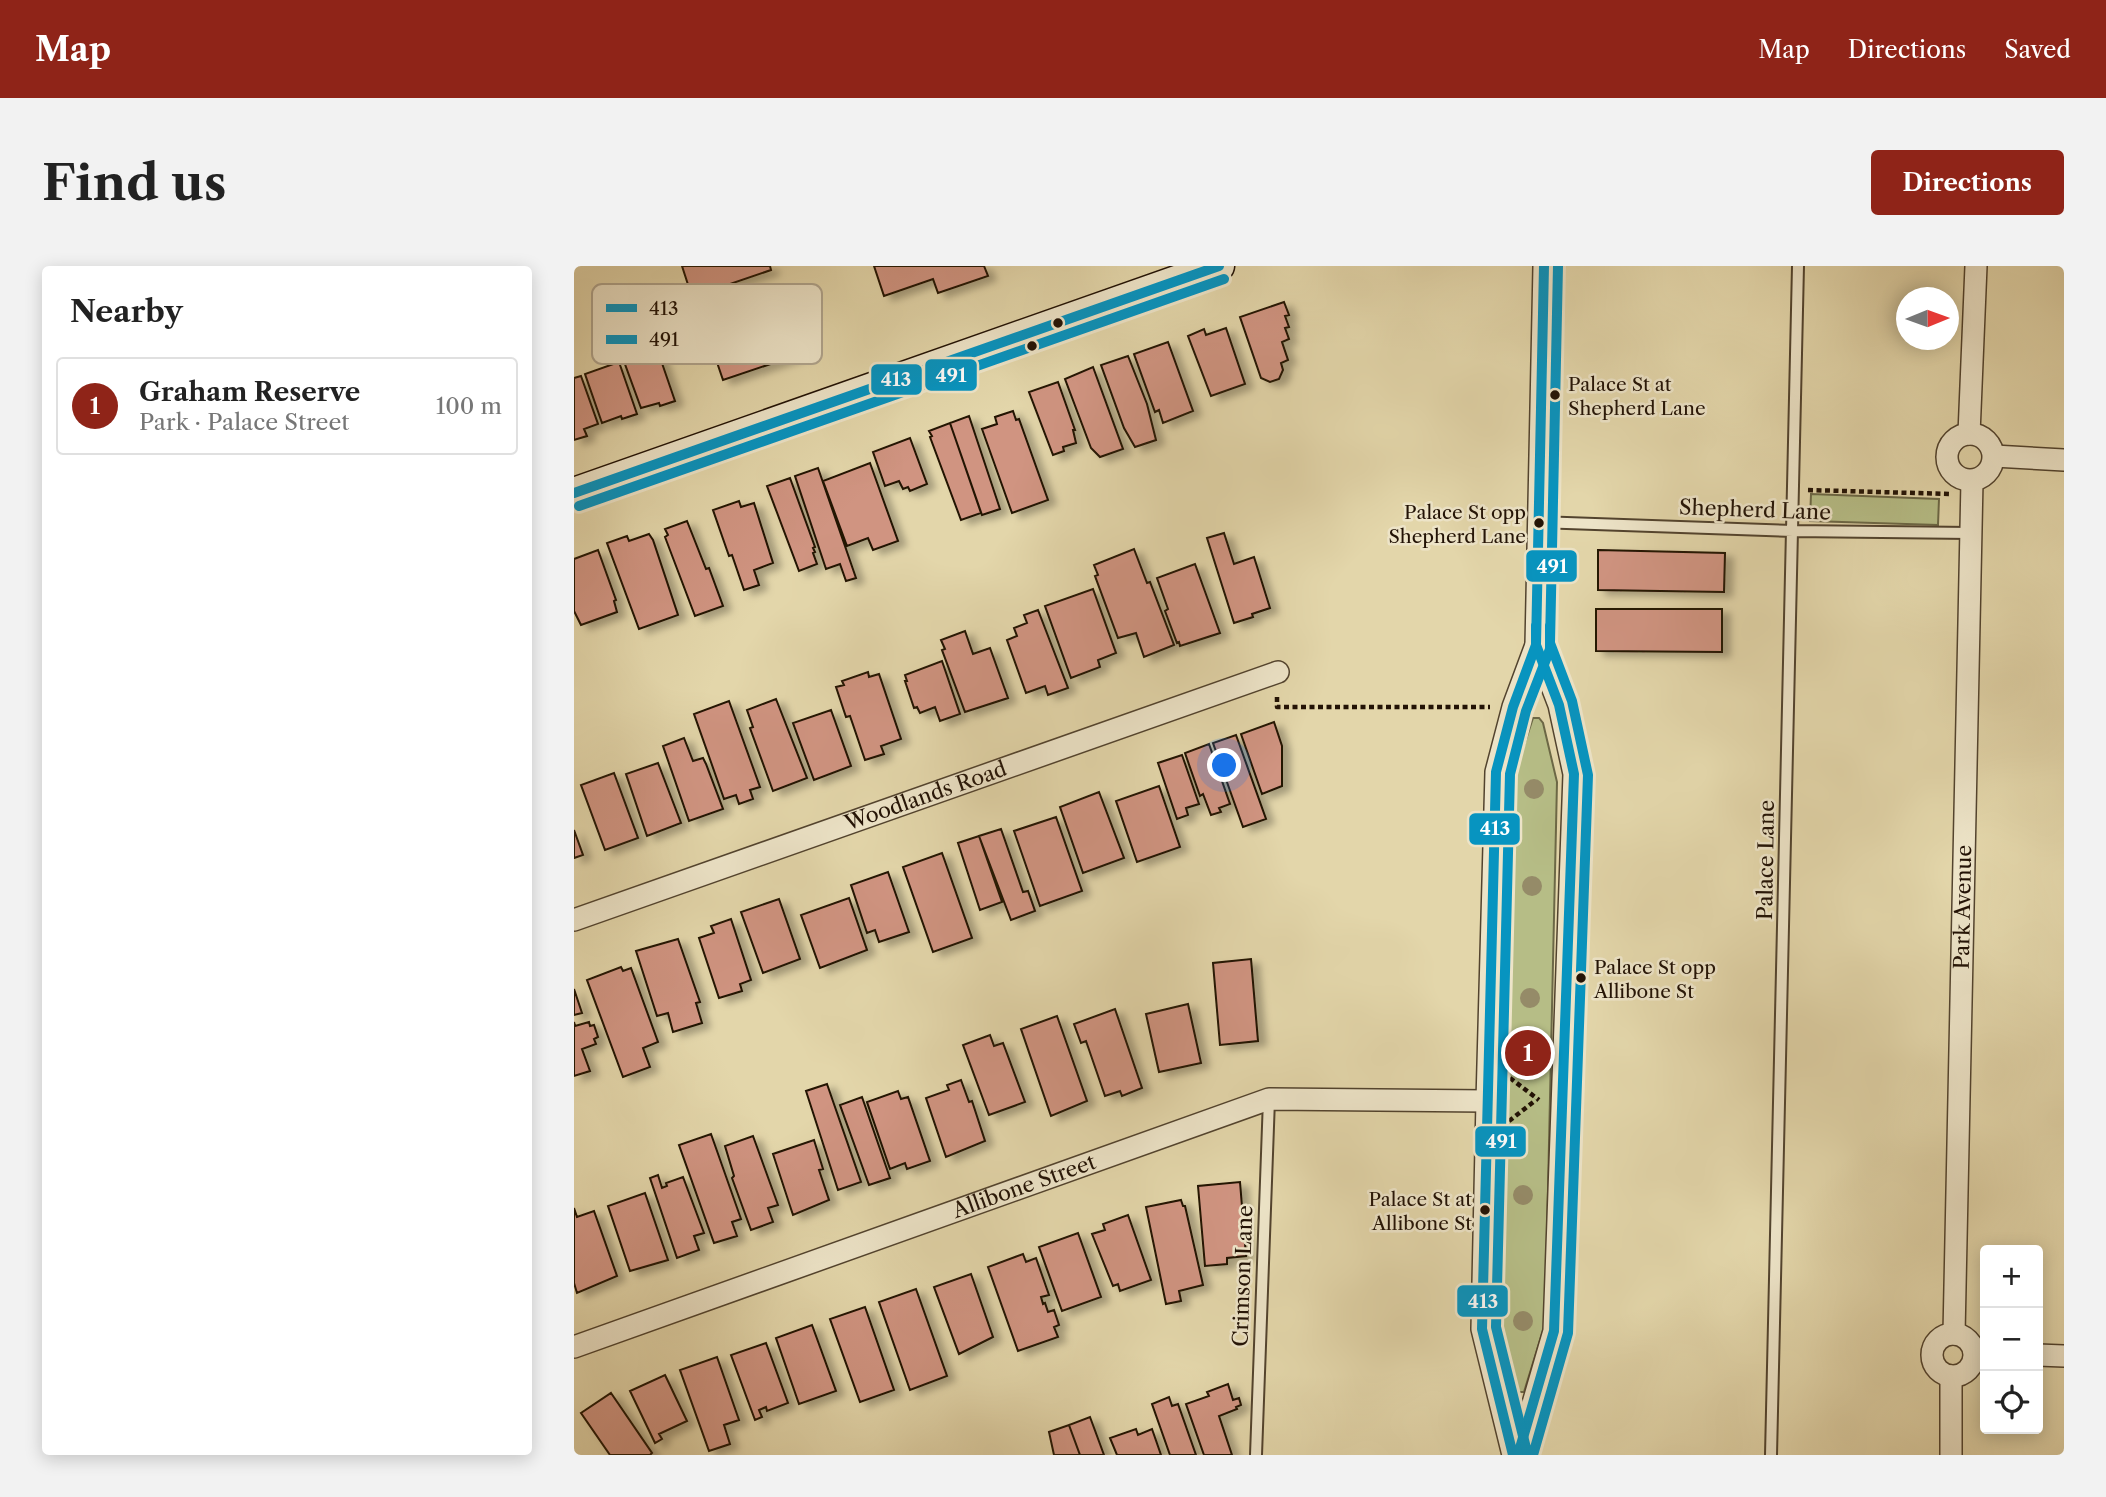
<!DOCTYPE html>
<meta charset="utf-8">
<style>
:root{--surface:#fff;--page:#f2f2f2;--text:#222;--muted:#767676;--line:#e0e0e0;--accent:#8f2418}
body{margin:0;font-family:"Libre Caslon Text",serif;background:var(--page);color:var(--text)}
.controls{position:absolute;right:21px;bottom:21px;display:grid;overflow:hidden;border-radius:7px;box-shadow:0 4px 18px #0003}
.controls button{width:63px;height:63px;display:grid;place-items:center;padding:0;border:0;border-bottom:2px solid var(--line);background:var(--surface);color:var(--text);font:35px sans-serif}
.compass{position:absolute;left:1322px;top:21px;width:63px;height:63px;border-radius:50%;background:var(--surface);box-shadow:0 4px 18px #0003;rotate:89deg}
.you{position:absolute;left:651px;top:500px;width:24px;height:24px;margin:-18px;border:5px solid #fff;border-radius:50%;background:#1a73e8;box-shadow:0 0 0 10px #1a73e833}
.badge{display:grid;place-items:center;width:46px;height:46px;border-radius:50%;background:var(--accent);color:#fff;font-size:23px;font-weight:700}
.pin{position:absolute;translate:-50% -50%;border:4px solid #fff;box-shadow:0 2px 7px #0006}
.list{margin:0;padding:0;list-style:none}
h2{display:flex;justify-content:space-between;align-items:center;height:91px;margin:0;padding:0 28px;font-size:30px}
h2 small{font-size:23px;font-weight:400;color:var(--muted)}
.list li{display:grid;grid-template-columns:46px 1fr auto;gap:21px;align-items:center;box-sizing:border-box;height:98px;margin:0 14px 14px;padding:0 14px;border:2px solid var(--line);border-radius:7px}
.list b{display:block;font-size:26px;white-space:nowrap}
.list p{margin:0;font-size:23px;white-space:nowrap;color:var(--muted)}
.list em{font-size:23px;font-style:normal;color:var(--muted)}
.icon{flex:none;width:38px;height:38px;fill:none;stroke:currentColor;stroke-width:2;stroke-linecap:round;stroke-linejoin:round}
.map{position:relative;flex:none;width:1490px;height:1189px;overflow:hidden;border-radius:7px}
header{display:flex;align-items:center;gap:42px;box-sizing:border-box;height:98px;padding:0 35px;background:var(--accent);color:#fff}
header strong{font-size:33px}
nav{display:flex;gap:38px;margin-inline-start:auto;font-size:24px}
.intro{display:flex;align-items:center;justify-content:space-between;box-sizing:border-box;height:168px;padding:0 42px}
h1{margin:0;font-size:49px}
.button{padding:18px 32px;border-radius:7px;background:var(--accent);color:#fff;font-size:24px;font-weight:700}
main{display:flex;gap:42px;padding:0 42px}
aside{flex:1;background:var(--surface);border-radius:7px;box-shadow:0 4px 18px #0003}
.map>svg:first-child{display:block}
.green{fill:#b6bd86;stroke:#6c6846;stroke-width:2}
.building{fill:#d09481;stroke:#221205;stroke-width:2;filter:url(#shadow)}
.lines{fill:none;stroke-linecap:round;stroke-linejoin:round}
.lane-casing{stroke:#52432e;stroke-width:14}
.street-casing{stroke:#52432e;stroke-width:24}
.secondary-casing{stroke:#221205;stroke-width:33}
.path{stroke:#221205;stroke-width:4.5;stroke-dasharray:5 3.5;stroke-linecap:butt}
.lane{stroke:#ede4c8;stroke-width:10}
.street{stroke:#ede4c8;stroke-width:21}
.secondary{stroke:#ede4c8;stroke-width:30}
.bus-1-casing{stroke:#ede4c8;stroke-width:16}
.bus-2-casing{stroke:#ede4c8;stroke-width:16}
.bus-1{stroke:#0794c0;stroke-width:10}
.bus-2{stroke:#0794c0;stroke-width:10}
.tree{fill:#958b68}
.bus-dot{fill:#221205;stroke:#ede4c8;stroke-width:2.5}
.labels{text-anchor:middle;stroke-width:5;stroke-linejoin:round;paint-order:stroke}
.bus-label{font-size:19px;fill:#221205;stroke:#ede4c8;text-anchor:start}
.street-label{font-size:21px;fill:#221205;stroke:#ede4c8}
.key{fill:#ede4c8;stroke:#b0a58e;stroke-width:2}
.key-label{font-size:19px;fill:#221205}
.line-badge{stroke:#ede4c8;stroke-width:2.5}
.badge-label{font-size:19px;text-anchor:middle;font-weight:bold;fill:#fff}
</style>
<header>
<strong>Map</strong>
<nav><a>Map</a><a>Directions</a><a>Saved</a></nav>
</header>
<div class="intro"><h1>Find us</h1><a class="button">Directions</a></div>
<main>
<aside>
<h2>Nearby<small></small></h2>
<ul class="list">
<li><span class="badge">1</span><div><b>Graham Reserve</b><p>Park · Palace Street</p></div><em>100 m</em></li>
</ul>
</aside>
<div class="map">
<svg width="1490" height="1189" viewBox="0 0 1490 1189">
<defs>
<filter id="shadow"><feDropShadow dx="8" dy="4.5" stdDeviation="3.5" flood-color="#0004"/></filter>
</defs>
<rect width="100%" height="100%" fill="#e3d6aa"/>
<filter id="stains"><feTurbulence type="fractalNoise" baseFrequency=".00286" numOctaves="4"/><feColorMatrix values="0 0 0 0 .2 0 0 0 0 .09 0 0 0 0 .02 0 0 0 .5 -.17"/></filter>
<radialGradient id="worn" r=".72"><stop offset=".6" stop-color="#630" stop-opacity="0"/><stop offset="1" stop-color="#630" stop-opacity=".3"/></radialGradient>
<path class="green" d="M1237,228L1365,233L1364,259L1236,255Z
M959,452H965L969,457L983,516L971,1058L950,1126H943L940,1119L925,1063L939,513Z"/>
<path class="building" d="M108,0H196L197,4L118,31Z
M300,0H410L414,10L364,27L359,13L310,30Z
M210,31L229,87L149,114L130,58Z
M710,36L715,49L711,50L715,61L711,62L715,73L708,76L714,94L707,97L709,104L705,113L696,116L687,112L666,51Z
M652,62L671,118L637,130L614,70L630,63L632,69Z
M73,69L74,73L79,71L101,135L86,140L85,137L67,142L44,79Z
M594,76L619,145L589,157L585,144L581,146L560,88Z
M554,90L573,138L582,174L561,181L550,162L527,99Z
M45,96L63,148L48,153L47,150L28,157L11,108Z
M519,101L549,183L526,191L517,182L491,113Z
M7,110L24,158L10,163L13,170L0,174V112Z
M484,116L501,164H499L502,177L489,181L490,185L479,189L455,126Z
M439,145L442,154L445,153L474,234L438,247L408,163L423,158L421,151Z
M395,150L426,243L408,249L376,157Z
M376,157L407,247L387,254L356,171L358,170L355,165Z
M336,172L353,218L336,225L334,221L329,223L325,215L311,220L299,186Z
M296,197L324,275L299,284L294,272L273,280L249,215Z
M244,202L282,312L272,315L266,298L252,303L221,210Z
M216,212L241,281L239,282L241,286L239,287L243,298L225,305L193,220Z
M165,235L167,241L180,237L199,297L180,304L185,319L170,324L158,289L155,290L139,244Z
M113,255L132,303L135,302L149,340L121,350L91,271L94,269L91,263Z
M650,267L660,298L680,291L696,342L678,348L679,351L660,357L633,272Z
M75,268L79,274L104,349L65,363L33,277L53,270L55,275Z
M560,283L573,317L576,316L600,379L570,391L562,367L544,372L521,310L524,309L520,299Z
M24,284L42,334L40,335L43,346L7,359L0,345V293Z
M1024,284L1151,287L1150,326L1024,324Z
M621,298L646,367L606,380L605,376L603,377L591,345L594,343L583,312Z
M519,323L542,387L524,394L526,401L497,412L471,340Z
M1022,343H1148V386L1022,385Z
M464,344L494,422L474,429L471,420L452,427L433,374L443,370L440,362L453,357L450,349Z
M391,365L399,388L416,382L434,432L391,446L368,384L371,383L367,374Z
M368,395L386,448L366,455L361,441L346,447L343,441L340,442L331,415H333L331,409Z
M294,406L295,411L305,408L327,473L307,480L310,488L291,494L276,450L272,451L262,421L270,419L268,415Z
M202,433L233,512L199,525L176,462L179,461L173,444Z
M155,435L186,521L176,524L179,533L165,538L162,529L150,533L120,448Z
M257,444L277,500L240,514L219,457Z
M700,456L708,480V520L688,528L667,468Z
M662,469L692,553L669,561L639,477Z
M110,472L119,495L129,492L132,498L149,543L115,555L89,480Z
M635,478L656,538L645,542L647,546L637,549L629,528L626,530L611,487Z
M608,489L625,538L612,542L614,549L603,553L584,497Z
M84,497L107,557L73,570L52,508Z
M40,507L64,572L31,584L7,519Z
M585,520L606,581L563,596L542,535Z
M525,526L550,592L509,607L486,541Z
M482,551L508,625L466,640L440,565Z
M427,563L449,626L454,625L461,645L437,654L405,570Z
M0,564L9,589L0,592Z
M405,570L428,636L406,644L384,577Z
M368,587L398,672L359,686L329,601Z
M314,606L335,666L305,676L301,664L293,667L277,619Z
M275,632L293,684L246,702L227,649Z
M205,633L226,693L189,707L167,646Z
M157,653L177,714L166,718L168,725L145,732L125,672L140,667L137,660Z
M104,673L126,736L122,737L128,757L99,766L94,747L83,750L62,685Z
M677,693L684,775L646,779L639,697Z
M47,701L49,705L57,702L84,776L69,782L76,801L49,811L13,714Z
M0,723L8,747L0,749Z
M614,738L627,797L585,806L572,748Z
M541,743L568,822L548,830L546,825L531,830L512,775L507,777L500,758Z
M483,750L513,835L477,850L447,763Z
M0,756L1,760L15,756L16,760L20,759L24,771L20,773L22,778L8,783L16,805L0,810Z
M416,769L420,780L429,777L451,836L415,849L389,779Z
M387,814L395,836L398,835L411,875L372,891L352,832L375,824L373,819Z
M253,818L287,916L264,924L232,825Z
M324,825L327,833L334,831L356,895L333,903L331,897L316,903L293,836Z
M288,831L316,912L295,919L266,839Z
M137,868L167,953L158,956L163,970L140,977L105,879Z
M179,870L204,939L194,942L199,956L177,964L158,912L160,910L151,880Z
M240,874L249,903L245,904L255,934L219,949L199,888Z
M84,909L88,922L93,920L92,917L109,911L130,967L120,970L125,984L103,992L76,912Z
M666,916L672,990L653,992V998L631,1000L624,920Z
M71,927L94,994L56,1005L34,940Z
M607,934L609,940H611L629,1019L605,1025L607,1035L592,1038L572,941Z
M0,942L3,951L20,945L43,1010L3,1027L0,1017Z
M554,949L577,1014L546,1025L544,1018L539,1020L518,968L531,964L529,958Z
M504,967L527,1031L488,1045L465,981Z
M449,988L452,996L462,992L475,1029L467,1031L469,1038L471,1037L474,1046L480,1044L485,1059L480,1061L484,1071L444,1085L414,1001Z
M397,1008L419,1071L385,1088L360,1021Z
M342,1023L373,1110L336,1124L305,1036Z
M291,1041L320,1124L286,1136L256,1053Z
M238,1059L262,1125L225,1138L202,1072Z
M192,1077L214,1137L193,1145L192,1141L185,1144L188,1151L181,1154L157,1089Z
M143,1091L165,1154L150,1159L156,1178L135,1185L106,1104Z
M91,1109L113,1155L85,1168L88,1173L81,1177L56,1125Z
M654,1118L659,1134L665,1132L667,1139L662,1141L663,1143L645,1150L658,1189H630L612,1138L635,1130L633,1126Z
M37,1127L78,1187L76,1189H36L7,1147Z
M595,1131L598,1140L604,1138L622,1189H596L578,1138Z
M516,1151L530,1189H506L495,1159Z
M495,1159L506,1189H480L475,1166Z
M562,1163L564,1169L578,1163L587,1189H543L536,1172Z"/>
<g class="lines">
<g class="lane-casing">
<path id="lane" d="M964,256L1219,265L1397,267
M682,1189L695,833
M1197,1189L1224,0"/>
</g>
<g class="street-casing">
<g id="street">
<circle cx="1396" cy="191" r="23"/>
<path d="M1395,168L1402,0"/>
<path d="M1420,190L1490,194"/>
<path id="s1" d="M0,654L704,406"/>
<path id="s2" d="M1380,1068L1398,215"/>
<circle cx="1379" cy="1089" r="21"/>
<path id="s3" d="M0,1081L695,833L913,835"/>
<path d="M1464,1089L1490,1090"/>
<path d="M1377,1110V1189"/>
<path d="M939,1189L908,1063L913,835L922,506L939,441L962,379L970,0"/>
<path d="M944,1189L980,1065L1000,508L985,439L962,379"/>
</g>
</g>
<g class="secondary-casing">
<path id="secondary" d="M0,227L645,0"/>
</g>
<path class="path" d="M1234,224L1376,228
M703,431V441H916
M936,812L965,834
M935,855L962,834"/>
<use href="#lane" class="lane"/>
<use href="#street" class="street"/>
<use href="#secondary" class="secondary"/>
<g class="bus-1-casing">
<path id="bus-1" d="M0,227L645,0
M939,1189L908,1063L922,506L939,441L962,379V359
M944,1189L980,1065L1000,508L985,439L962,379L970,0"/>
</g>
<g class="bus-2-casing">
<path id="bus-2" d="M5,240L650,13
M953,1186L922,1061L936,508L952,445L976,383V359
M959,1189L994,1067L1014,509L998,435L976,377L984,0"/>
</g>
<use href="#bus-1" class="bus-1"/>
<use href="#bus-2" class="bus-2"/>
</g>
<g class="tree">
<circle cx="960" cy="523" r="10"/>
<circle cx="958" cy="620" r="10"/>
<circle cx="956" cy="732" r="10"/>
<circle cx="949" cy="929" r="10"/>
<circle cx="949" cy="1055" r="10"/>
</g>
<g class="bus-dot">
<circle cx="484" cy="57" r="6"/>
<circle cx="458" cy="80" r="6"/>
<circle cx="981" cy="129" r="6"/>
<circle cx="965" cy="257" r="6"/>
<circle cx="1007" cy="712" r="6"/>
<circle cx="911" cy="944" r="6"/>
</g>
<g class="labels">
<g class="bus-label">
<text x="994" y="125">Palace St at<tspan x="994" dy="24">Shepherd Lane</tspan></text>
<text x="952" y="253" text-anchor="end">Palace St opp<tspan x="952" dy="24">Shepherd Lane</tspan></text>
<text x="1020" y="708">Palace St opp<tspan x="1020" dy="24">Allibone St</tspan></text>
<text x="898" y="940" text-anchor="end">Palace St at<tspan x="898" dy="24">Allibone St</tspan></text>
</g>
<g class="street-label">
<text transform="translate(1181 244) rotate(2)" y="7">Shepherd Lane</text>
<text dy="7" stroke="none"><textPath href="#s1" startOffset="373">Woodlands Road</textPath></text>
<text transform="translate(1192 594) rotate(-89)" y="7">Palace Lane</text>
<text dy="7" stroke="none"><textPath href="#s2" startOffset="427">Park Avenue</textPath></text>
<text dy="7" stroke="none"><textPath href="#s3" startOffset="478">Allibone Street</textPath></text>
<text transform="translate(669 1010) rotate(-88)" y="7">Crimson Lane</text>
</g>
</g>
<rect x="18" y="18" width="230" height="80" rx="10" class="key"/>
<rect x="32" y="38" width="31" height="8" fill="#0794c0"/>
<rect x="32" y="69" width="31" height="9" fill="#0794c0"/>
<g class="key-label">
<text x="75" y="49">413</text>
<text x="75" y="80">491</text>
</g>
<g class="line-badge">
<rect x="350" y="92" width="54" height="34" rx="7" fill="#0794c0"/>
<rect x="296" y="97" width="53" height="33" rx="7" fill="#0794c0"/>
<rect x="951" y="283" width="53" height="34" rx="7" fill="#0794c0"/>
<rect x="894" y="546" width="53" height="34" rx="7" fill="#0794c0"/>
<rect x="900" y="859" width="53" height="33" rx="7" fill="#0794c0"/>
<rect x="882" y="1018" width="53" height="34" rx="7" fill="#0794c0"/>
</g>
<g class="badge-label">
<text x="377" y="116">491</text>
<text x="322" y="120">413</text>
<text x="978" y="307">491</text>
<text x="921" y="569">413</text>
<text x="927" y="882">491</text>
<text x="909" y="1042">413</text>
</g>
<rect width="100%" height="100%" filter="url(#stains)"/>
<rect width="100%" height="100%" fill="url(#worn)"/>
</svg>
<div class="controls">
<button>+</button>
<button>−</button>
<button><svg class="icon" aria-label="locate" viewBox="0 0 24 24"><circle cx="12" cy="12" r="6"/><path d="M12 2v4M12 18v4M2 12h4M18 12h4"/></svg></button>
</div>
<svg class="compass" viewBox="-18 -18 36 36"><path d="M0-13l5 13h-10z" fill="#e53935"/><path d="M0 13l5-13h-10z" fill="#767676"/></svg>
<div class="you"></div>
<div class="pin badge" style="left:954px;top:787px">1</div>
</div>
</main>
